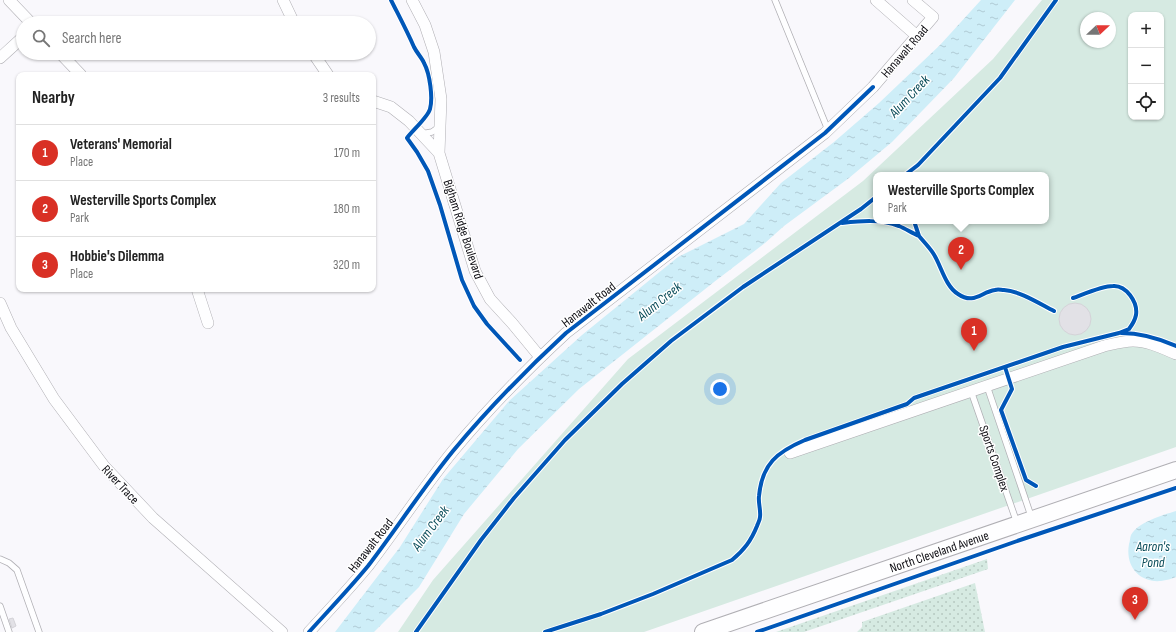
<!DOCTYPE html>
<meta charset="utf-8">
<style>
:root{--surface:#fff;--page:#f6f6f6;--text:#222;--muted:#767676;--line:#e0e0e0;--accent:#d93025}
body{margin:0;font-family:"Sofia Sans Condensed",sans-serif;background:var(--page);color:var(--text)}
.controls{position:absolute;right:12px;top:12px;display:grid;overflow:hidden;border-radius:8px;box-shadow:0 1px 3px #0004}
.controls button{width:36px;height:36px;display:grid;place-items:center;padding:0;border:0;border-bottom:1px solid var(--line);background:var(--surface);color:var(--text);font:20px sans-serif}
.compass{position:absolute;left:1080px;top:12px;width:36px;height:36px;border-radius:50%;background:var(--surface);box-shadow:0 1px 3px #0004;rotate:68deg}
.you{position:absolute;left:720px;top:389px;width:14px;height:14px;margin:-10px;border:3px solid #fff;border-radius:50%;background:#1a73e8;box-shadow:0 0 0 6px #1a73e833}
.badge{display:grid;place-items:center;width:26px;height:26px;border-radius:50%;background:var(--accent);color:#fff;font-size:13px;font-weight:700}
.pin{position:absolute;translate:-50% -33px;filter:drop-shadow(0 1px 2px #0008)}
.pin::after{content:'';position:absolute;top:21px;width:14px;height:12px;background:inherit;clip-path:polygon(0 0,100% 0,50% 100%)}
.popup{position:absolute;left:873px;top:172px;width:176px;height:52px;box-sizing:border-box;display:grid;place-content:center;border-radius:8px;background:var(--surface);filter:drop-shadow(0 1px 3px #0005);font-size:13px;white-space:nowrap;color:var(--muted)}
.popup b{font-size:15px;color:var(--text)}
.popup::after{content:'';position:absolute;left:50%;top:100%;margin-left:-8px;border:8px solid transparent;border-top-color:var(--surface)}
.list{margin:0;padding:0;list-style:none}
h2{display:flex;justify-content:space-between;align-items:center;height:52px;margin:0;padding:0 16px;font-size:17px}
h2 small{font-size:13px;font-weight:400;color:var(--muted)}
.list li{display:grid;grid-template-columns:26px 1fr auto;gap:12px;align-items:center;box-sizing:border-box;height:56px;padding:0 16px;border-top:1px solid var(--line)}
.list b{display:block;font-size:15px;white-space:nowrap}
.list p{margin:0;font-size:13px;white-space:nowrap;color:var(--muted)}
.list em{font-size:13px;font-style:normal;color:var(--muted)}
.icon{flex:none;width:22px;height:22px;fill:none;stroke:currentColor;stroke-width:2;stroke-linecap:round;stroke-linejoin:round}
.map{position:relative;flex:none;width:1176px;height:632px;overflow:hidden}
.search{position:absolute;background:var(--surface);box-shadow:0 1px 3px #0004;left:16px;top:16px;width:360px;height:44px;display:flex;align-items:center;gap:10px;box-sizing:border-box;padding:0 14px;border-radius:22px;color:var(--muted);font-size:15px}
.panel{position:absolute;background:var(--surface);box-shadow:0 1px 3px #0004;left:16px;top:72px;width:360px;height:220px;border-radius:8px}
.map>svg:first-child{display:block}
.grass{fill:url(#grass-dots)}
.park{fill:#d6eae2;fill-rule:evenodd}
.water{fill:url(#water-ripples)}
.building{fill:#e2e1e6;stroke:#d4d3d8}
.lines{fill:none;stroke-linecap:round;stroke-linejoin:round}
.lane-casing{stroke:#b0afb4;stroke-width:7}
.street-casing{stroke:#b0afb4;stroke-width:12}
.secondary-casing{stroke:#b0afb4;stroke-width:18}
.lane{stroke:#fefeff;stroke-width:5.5}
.street{stroke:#fefeff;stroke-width:11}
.secondary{stroke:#fefeff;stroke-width:16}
.cycleway-casing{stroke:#fff;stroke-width:6}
.cycleway{stroke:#0057b8;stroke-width:4}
.labels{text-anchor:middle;stroke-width:3;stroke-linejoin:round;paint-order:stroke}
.street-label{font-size:13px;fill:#0d0c12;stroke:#fff}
.water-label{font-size:14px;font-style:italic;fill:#084b58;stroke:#fff}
</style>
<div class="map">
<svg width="1176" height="632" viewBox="0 0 1176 632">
<defs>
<pattern id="grass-dots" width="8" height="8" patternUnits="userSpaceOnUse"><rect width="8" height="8" fill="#d6eae2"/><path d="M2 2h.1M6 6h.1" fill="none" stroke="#b6c8c1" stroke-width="1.8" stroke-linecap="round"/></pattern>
<pattern id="water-ripples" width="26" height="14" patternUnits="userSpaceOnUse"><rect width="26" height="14" fill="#ceeef8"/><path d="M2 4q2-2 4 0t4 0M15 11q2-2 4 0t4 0" fill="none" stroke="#b0cbd4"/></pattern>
</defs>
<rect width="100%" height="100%" fill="#f9f8fc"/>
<path class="grass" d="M987,559L988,569L804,632H776Z
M975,583L985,632H857L862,627V622Z"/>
<path class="park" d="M1042,0H1176V447L644,632H398L433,580L628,359L863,181L993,59ZM1131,15H1161V117H1131ZM1086,18H1110V42H1086ZM876,175H1046V221H876Z"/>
<path class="water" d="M981,0H1015L954,78L892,142L849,178L784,226L765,243L714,282L579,389L518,449L464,514L419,587L374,632H335L400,547L443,479L509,401L582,335L678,257L744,224L781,183L834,142L879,103L940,45Z
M1176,511V577C1172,579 1166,580 1161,581C1139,583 1125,566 1129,544C1130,542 1130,537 1131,535C1138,522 1163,515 1176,511Z"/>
<path class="building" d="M1059 319a16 16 0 1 1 32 0a16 16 0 1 1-32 0Z
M13,618L16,626L12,628L9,619Z"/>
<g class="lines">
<g class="lane-casing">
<path id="lane" d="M775,0L828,130
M421,134L432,132L439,127
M987,386L1032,519
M971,391L1017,523
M0,559L9,563L17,570L39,632
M0,606L9,632"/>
</g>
<g class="street-casing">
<path id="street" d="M9,0L31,23
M283,0L294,23
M412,0L425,25L434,52L441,99L439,153L475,271L490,299L512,323L540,357
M876,0L917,36
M60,53L81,75
M313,53L328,75
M0,58L23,37
M373,101L391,107L409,121L439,153
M197,289L208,323
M0,303L11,328L54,399L104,466L153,518L282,632
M790,453L1104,346C1113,344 1123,341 1133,341C1148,341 1162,348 1176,354
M309,632C329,610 349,589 368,566C397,528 423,488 453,451C488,409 526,370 566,333L825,133L873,87L933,17L913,0"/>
</g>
<g class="secondary-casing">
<path id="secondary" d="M703,632L1176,470"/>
</g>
<use href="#lane" class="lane"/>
<use href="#street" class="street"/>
<use href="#secondary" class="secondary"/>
<g class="cycleway-casing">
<path id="cycleway" d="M391,0C399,16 407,31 414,47C417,53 422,58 424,63C430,74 433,98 430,109C428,117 412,131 407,138L417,152L428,171L440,205L462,280L474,306L487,324L520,360
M905,175L918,165L1000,78L1056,0
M842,223C861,221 880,219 899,226C906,229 912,233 919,236L914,221
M919,236C924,242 929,247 933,253C941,265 945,286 958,294C974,305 981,292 995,290C998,289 1001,290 1004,290C1020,291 1040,304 1054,311
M1121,333C1141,333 1158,338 1176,346
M1005,367L1012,389L1001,410L1026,480L1036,486
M309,632C329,610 349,589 368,566C397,528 423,488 453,451C488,409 526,370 566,333L825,133L873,87
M416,632L481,540L514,498L565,440L622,384L671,341L743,287L861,209L876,197
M545,632L601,614L653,594L732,560C744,550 751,541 757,526C758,523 760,520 760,517C761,510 758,503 759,496C762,464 777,452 805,440L907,404L914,398L1063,347L1119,333L1129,329C1132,325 1135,320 1136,315C1138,302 1126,285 1113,286C1102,286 1084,294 1073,298
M757,632L1023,539L1176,488"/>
</g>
<use href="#cycleway" class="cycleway"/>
</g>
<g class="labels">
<g class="street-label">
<text transform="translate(904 51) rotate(-49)" y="5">Hanawalt Road</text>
<text transform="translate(464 229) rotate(72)" y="5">Bigham Ridge Boulevard</text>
<text transform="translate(588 304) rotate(-38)" y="5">Hanawalt Road</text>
<text transform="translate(995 458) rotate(71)" y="5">Sports Complex</text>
<text transform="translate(121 484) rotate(47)" y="5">River Trace</text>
<text transform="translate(370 545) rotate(-52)" y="5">Hanawalt Road</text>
<text transform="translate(939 551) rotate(-19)" y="5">North Cleveland Avenue</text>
</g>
<g class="water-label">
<text transform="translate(909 96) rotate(-47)" y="5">Alum Creek</text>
<text transform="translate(659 301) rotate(-39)" y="5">Alum Creek</text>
<text transform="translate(430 528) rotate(-53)" y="5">Alum Creek</text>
<text x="1153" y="551">Aaron's<tspan x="1153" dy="16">Pond</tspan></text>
</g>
</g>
</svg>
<div class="controls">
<button>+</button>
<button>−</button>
<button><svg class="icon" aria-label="locate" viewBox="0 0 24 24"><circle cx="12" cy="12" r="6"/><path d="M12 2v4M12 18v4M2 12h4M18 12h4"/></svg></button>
</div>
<svg class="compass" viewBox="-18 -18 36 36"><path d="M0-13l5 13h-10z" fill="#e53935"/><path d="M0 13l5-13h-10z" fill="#767676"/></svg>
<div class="you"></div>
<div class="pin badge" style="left:974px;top:351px">1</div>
<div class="pin badge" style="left:961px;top:270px">2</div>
<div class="popup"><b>Westerville Sports Complex</b>Park</div>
<div class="pin badge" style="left:1135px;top:620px">3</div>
<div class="search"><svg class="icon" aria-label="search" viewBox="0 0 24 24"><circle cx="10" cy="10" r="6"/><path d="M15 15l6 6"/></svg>Search here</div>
<section class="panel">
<h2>Nearby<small>3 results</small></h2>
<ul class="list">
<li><span class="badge">1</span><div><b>Veterans' Memorial</b><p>Place</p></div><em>170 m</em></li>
<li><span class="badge">2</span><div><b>Westerville Sports Complex</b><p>Park</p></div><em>180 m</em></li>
<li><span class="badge">3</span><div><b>Hobbie's Dilemma</b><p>Place</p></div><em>320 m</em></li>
</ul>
</section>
</div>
